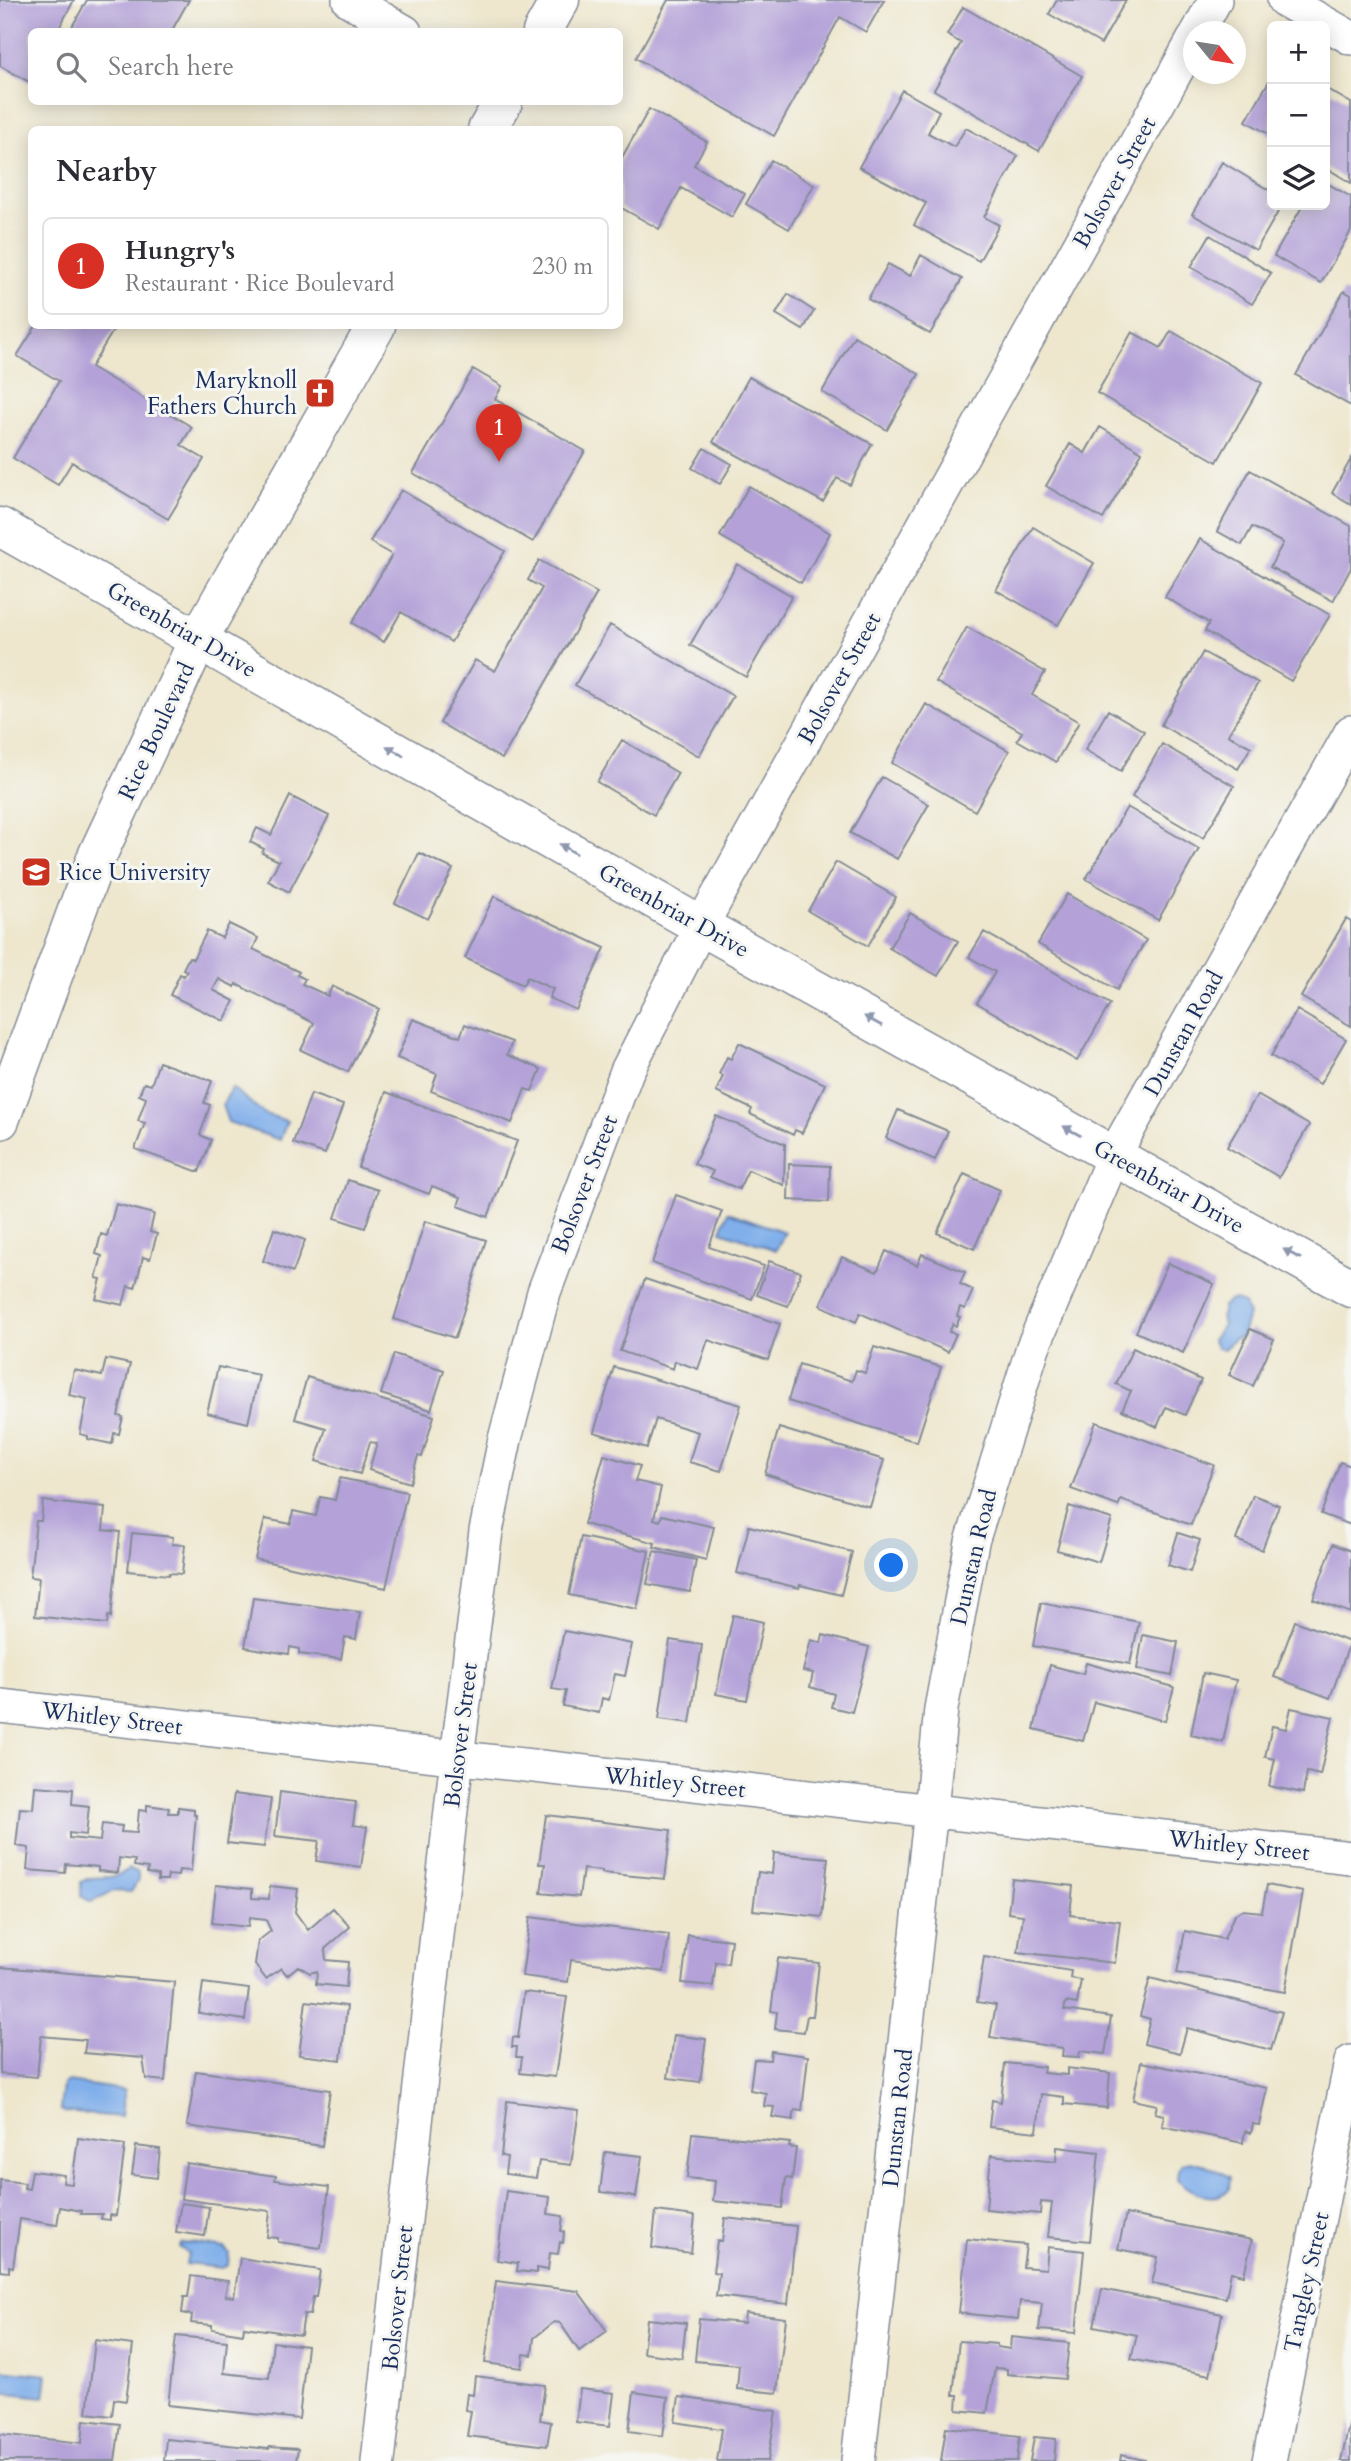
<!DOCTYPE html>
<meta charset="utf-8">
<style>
:root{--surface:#fff;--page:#f2f2f3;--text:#2b2b33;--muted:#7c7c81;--line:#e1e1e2;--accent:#d93025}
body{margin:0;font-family:Cardo,serif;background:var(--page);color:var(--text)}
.controls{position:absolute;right:21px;top:21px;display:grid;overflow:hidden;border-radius:10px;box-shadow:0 4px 18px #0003}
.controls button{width:63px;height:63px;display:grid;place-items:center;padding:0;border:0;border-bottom:2px solid var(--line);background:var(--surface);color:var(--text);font:35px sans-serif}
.compass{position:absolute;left:1183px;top:21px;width:63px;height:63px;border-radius:50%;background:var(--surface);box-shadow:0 4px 18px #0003;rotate:120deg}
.you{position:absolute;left:892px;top:1566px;width:24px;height:24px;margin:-18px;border:5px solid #fff;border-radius:50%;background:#1a73e8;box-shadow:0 0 0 10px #1a73e833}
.badge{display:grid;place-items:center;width:46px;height:46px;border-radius:50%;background:var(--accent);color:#fff;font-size:23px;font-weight:700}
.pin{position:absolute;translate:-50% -58px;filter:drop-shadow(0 2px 4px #0008)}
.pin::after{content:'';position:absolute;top:37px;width:24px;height:21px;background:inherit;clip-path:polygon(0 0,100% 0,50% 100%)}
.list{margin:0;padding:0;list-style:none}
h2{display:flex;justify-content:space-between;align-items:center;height:91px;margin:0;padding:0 28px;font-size:30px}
h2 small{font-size:23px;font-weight:400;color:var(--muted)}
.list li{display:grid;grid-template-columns:46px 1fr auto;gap:21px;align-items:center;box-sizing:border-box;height:98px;margin:0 14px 14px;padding:0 14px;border:2px solid var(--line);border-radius:10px}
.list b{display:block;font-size:26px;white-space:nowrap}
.list p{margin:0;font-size:23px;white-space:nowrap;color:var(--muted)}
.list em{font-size:23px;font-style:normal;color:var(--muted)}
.icon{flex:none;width:38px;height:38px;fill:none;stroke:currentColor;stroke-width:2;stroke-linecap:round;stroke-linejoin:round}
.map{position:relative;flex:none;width:1351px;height:2461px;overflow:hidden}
.search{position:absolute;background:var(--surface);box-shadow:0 4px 18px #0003;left:28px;top:28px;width:595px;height:77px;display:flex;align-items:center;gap:18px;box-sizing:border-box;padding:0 24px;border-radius:10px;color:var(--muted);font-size:26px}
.panel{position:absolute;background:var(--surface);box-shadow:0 4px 18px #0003;left:28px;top:126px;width:595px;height:203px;border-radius:10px}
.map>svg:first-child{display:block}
.water{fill:#80afea;stroke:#4e6fa4;stroke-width:2}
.building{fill:#b3a1d8}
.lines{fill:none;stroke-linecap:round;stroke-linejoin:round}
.minor-casing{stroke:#848b96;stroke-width:36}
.major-casing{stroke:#848b96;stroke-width:41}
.minor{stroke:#fff;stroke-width:33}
.major{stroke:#fff;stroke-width:38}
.oneway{fill:#8d97ae}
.labels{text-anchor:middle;stroke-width:6;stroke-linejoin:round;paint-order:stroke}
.street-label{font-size:23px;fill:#1b2f5e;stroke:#f6f6f2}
.poi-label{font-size:23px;fill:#1b2f5e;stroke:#f6f6f2;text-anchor:end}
</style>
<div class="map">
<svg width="1351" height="2461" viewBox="0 0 1351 2461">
<rect width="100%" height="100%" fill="#f6f6f2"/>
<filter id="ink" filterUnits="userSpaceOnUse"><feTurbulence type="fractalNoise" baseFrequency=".0143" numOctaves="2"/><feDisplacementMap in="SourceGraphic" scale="14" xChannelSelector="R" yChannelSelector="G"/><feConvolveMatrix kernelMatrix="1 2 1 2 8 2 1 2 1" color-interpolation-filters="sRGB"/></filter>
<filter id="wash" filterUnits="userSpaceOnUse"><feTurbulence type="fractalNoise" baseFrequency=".00686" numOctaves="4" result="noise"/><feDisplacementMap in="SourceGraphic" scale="28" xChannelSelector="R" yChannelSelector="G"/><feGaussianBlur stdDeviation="1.57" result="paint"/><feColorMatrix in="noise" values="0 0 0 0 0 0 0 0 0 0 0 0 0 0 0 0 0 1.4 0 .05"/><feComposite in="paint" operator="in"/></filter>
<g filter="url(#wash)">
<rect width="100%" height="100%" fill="#eee7ce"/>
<path class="water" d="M232,1088L265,1114L287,1121L280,1140L228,1122L222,1105Z
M728,1212L785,1232L776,1250L721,1231Z
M1235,1300L1244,1304L1248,1315L1241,1338L1234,1339L1224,1349L1217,1348L1212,1340L1223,1325L1221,1316L1223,1306L1229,1301Z
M129,1869L138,1872V1881L131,1892L113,1891L91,1902L81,1896V1882C98,1872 109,1884 129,1869Z
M68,2082L124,2090L121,2117L64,2112L60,2109L63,2085Z
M1189,2161L1206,2165L1230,2177L1229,2189C1213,2206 1191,2191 1177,2179L1178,2170L1182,2163Z
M193,2243L224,2248L229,2253L228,2265L222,2268L186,2264L188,2253L180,2248L181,2244Z
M0,2370L47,2375L44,2397L0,2392Z"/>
<g id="blocks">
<path class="building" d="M0,0H74L57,32H32V77L29,82L0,66Z
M87,0H189L171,32H69Z
M668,0H884L866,32L840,17L774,136L636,58Z
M1057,0H1126L1101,44L1049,14Z
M963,7L1082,76L1039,151L934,90L961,43L947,35Z
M1272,76V136L1246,121Z
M1325,88L1351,103V183L1325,167Z
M902,90L939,111L928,133L954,147L966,128L1018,156L984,217L999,225L979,261L914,225L926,203L859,167Z
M649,109L707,142L694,165L745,194L732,217L681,188L659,229L620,207V161Z
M771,160L814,185L789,229L746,204Z
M1222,162L1272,192V205H1282L1256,250L1192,214Z
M1325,182L1351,197V231L1321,283L1274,256L1303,205H1325Z
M1210,235L1271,273L1252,304L1191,267Z
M921,255L962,279L930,334L868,299L888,264L910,276Z
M1344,291L1351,295V406L1296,375Z
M788,294L814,311L803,330L776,314Z
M36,326H116L91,367L192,427L181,445L204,459L168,519L72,462L58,485L13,458L59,381L17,356Z
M1171,331L1262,383L1217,462L1097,393L1132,332L1161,348Z
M854,336L919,374L887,430L822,392Z
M473,369L502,386L495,399L585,451L533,542L413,473Z
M749,377L872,444L850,485L837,478L823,502L713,442Z
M1100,427L1142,452L1103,519L1046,486L1070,444L1085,453Z
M704,448L732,464L720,484L692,468Z
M1351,459V504L1332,493Z
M1250,470L1351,526V568L1333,601L1270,567L1283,543L1252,527L1242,545L1217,531Z
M749,486L830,533L801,583L720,536Z
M401,490L505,551L451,642L401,612L384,642L352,623L392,555L370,542Z
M1033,527L1094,563L1058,625L996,590Z
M1200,539L1330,615L1291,681L1205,631L1209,623L1165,597Z
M539,560L597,593L502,759L440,723L475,660L495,671L542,588L528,580Z
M737,564L792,596L746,677L690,645Z
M610,625L733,696L699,756L575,685Z
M967,627L1045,672L1032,695L1079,722L1056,762L1017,740L1022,732L936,682Z
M1203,652L1258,683L1228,735L1251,747L1238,769L1161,725Z
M926,704L1009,751L975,811L892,763Z
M1108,710L1144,731L1121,771L1085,750Z
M622,740L678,773L654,815L597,782Z
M1162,744L1234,786L1203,838L1132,797Z
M882,777L929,804L897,859L850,833Z
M290,796L329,816L289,892L268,881L279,861L262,853L264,849L250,842L257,828L271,835Z
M1127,807L1199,849L1158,920L1086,879Z
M419,853L453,869L428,919L395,903Z
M836,862L896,897L868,946L808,911Z
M1067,894L1146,940L1117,990L1038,944Z
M494,896L605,948L576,1010L549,998L553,989L527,977L523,985L465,958Z
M910,913L958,941L938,976L889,948Z
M1346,919L1351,922V1026L1301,997Z
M229,924L258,938L253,949L299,972L297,975L305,979L302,984L328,996L332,986L379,1009L348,1072L301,1050L314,1023L236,984L235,987L219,979L213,990L234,1001L224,1021L170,995L180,974L184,976L187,971L183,969L189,957L193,959L207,931L222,938Z
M984,932L1110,1004L1077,1061L977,1003L995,972L969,957Z
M1297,1010L1346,1039L1320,1084L1271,1056Z
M413,1019L460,1037L465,1024L512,1042L507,1055L541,1069L532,1091L525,1089L512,1123L431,1091L437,1074L397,1058Z
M739,1043L825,1084L802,1133L795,1130L793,1135L750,1114L752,1109L716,1092L723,1076L719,1074L727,1057L731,1059Z
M159,1062L212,1081L204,1103L210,1105L200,1135L211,1140L199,1172L135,1149L145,1123L138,1121L146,1098L139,1095L144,1083L151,1085Z
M386,1092L517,1141L488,1217L458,1206L461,1197L432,1186L429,1194L358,1167Z
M311,1094L343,1105L325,1154L293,1143Z
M1257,1095L1309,1125L1279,1177L1227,1147Z
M898,1110L948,1131L935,1160L886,1138Z
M716,1116L785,1144L784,1185L748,1170L739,1189L710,1177L713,1171L694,1164Z
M789,1164L830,1166L829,1202L788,1200Z
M964,1174L1000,1190L974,1249L937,1233Z
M348,1180L378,1190L365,1228L335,1218Z
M676,1195L722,1211L709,1247L764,1266L752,1299L652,1263Z
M116,1204L154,1214L150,1232L157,1234L150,1259L143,1257L135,1288L128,1286L123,1305L96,1299L101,1279L96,1278L102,1256L96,1254L101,1234L107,1236Z
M425,1221L486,1240L455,1338L394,1319Z
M274,1229L305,1240L293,1272L263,1261Z
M886,1251L917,1265L922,1254L965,1272L960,1284L973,1290L965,1309L960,1307L957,1316L960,1317L956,1326L953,1324L949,1332L956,1334L948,1352L860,1313L856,1322L820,1305L842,1257L877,1272Z
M769,1261L801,1272L788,1306L757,1295Z
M1168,1263L1214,1284L1183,1353L1136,1332Z
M645,1279L780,1324L768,1360L708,1340L698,1369L675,1361L673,1369L620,1351Z
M1250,1329L1274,1339L1253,1386L1229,1375Z
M874,1347L941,1367L917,1442L788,1401L799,1364L852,1381L856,1370L865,1373Z
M1133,1348L1201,1380L1185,1415L1166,1407L1157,1427L1122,1410L1131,1391L1116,1384Z
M394,1354L444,1370L431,1410L381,1394Z
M106,1359L130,1364L118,1416L123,1417L119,1434L114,1433L112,1444L88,1439V1436L80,1434L87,1399L69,1395L74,1370L102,1376Z
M218,1367L259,1375L248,1423L207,1413Z
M614,1367L741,1405L721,1471L689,1462L698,1432L656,1419L647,1448L594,1432Z
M307,1377L434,1416L422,1457L418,1456L410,1483L369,1470L377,1443L370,1442L360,1474L316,1461L326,1428L295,1419Z
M1096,1422L1214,1465L1191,1525L1121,1500L1118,1506L1071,1489Z
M779,1428L884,1460L870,1507L765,1474Z
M604,1455L640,1466L635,1481L661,1487L654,1519L660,1521L662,1515L714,1527L706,1560L654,1547L655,1543L584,1524Z
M1340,1462L1351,1466V1525L1321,1514Z
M340,1478L407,1492L386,1588L255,1559L265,1519L291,1524L293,1511L316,1516L320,1497L335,1500Z
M1253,1495L1279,1505L1262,1550L1236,1540Z
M43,1501L105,1508L103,1530L120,1532L111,1617L108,1616L107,1624L35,1616L39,1578L30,1577L36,1521H41Z
M1069,1506L1112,1519L1099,1562L1057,1550Z
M749,1526L852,1552L841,1595L800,1585L799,1588L737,1573Z
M132,1533L173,1537L172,1544L185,1545L182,1574L169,1573V1575L128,1571Z
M1178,1533L1200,1540L1190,1572L1168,1565Z
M581,1537L649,1551L637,1609L569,1595Z
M1333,1544L1351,1551V1613L1313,1599Z
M654,1551L696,1560L690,1592L647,1584Z
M253,1598L360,1612L356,1639L345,1637L341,1659L299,1654V1649L290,1647L289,1654L245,1647Z
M1041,1603L1139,1622L1130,1664L1033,1646Z
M733,1615L763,1622L747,1700L716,1694Z
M1295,1621L1350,1642L1330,1698L1274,1677Z
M564,1631L632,1644L625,1676L615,1674L609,1700L602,1698L599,1713L563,1706L566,1691L552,1689Z
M823,1635L869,1647L852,1712L831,1707L834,1694L810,1687L813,1673L803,1671L811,1640L821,1643Z
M1143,1635L1178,1642L1172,1676L1137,1669Z
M670,1640L702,1645L690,1723L659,1719Z
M1086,1663L1174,1687L1165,1721L1094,1702L1083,1741L1034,1729L1050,1665L1083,1674Z
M1203,1673L1236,1680L1223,1742L1191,1735Z
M1291,1708L1333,1717L1320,1775L1307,1772L1303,1793L1269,1786L1275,1759L1265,1757L1272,1726L1286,1729Z
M35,1786L73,1789L72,1804L89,1806L86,1835L69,1833V1838L100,1841L102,1824L122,1826L121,1832L137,1833L139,1810L147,1811V1805L169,1808L168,1813H178V1807L194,1809V1815H196L191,1871L179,1870L178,1876L168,1875L167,1880H158V1875L147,1873L148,1868L134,1866L135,1860L119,1858L118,1873L98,1871V1867L66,1864L65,1873L27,1870L29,1848L16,1846L20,1808L33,1809Z
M280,1792L356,1802L353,1825L367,1827L361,1867L316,1861L319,1841L275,1836Z
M234,1794L271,1799L264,1847L227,1843Z
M546,1815L671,1830L665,1879L602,1873V1871L583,1869L579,1897L541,1893L545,1864H539Z
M774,1853L828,1858L822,1917L753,1910L758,1872L772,1874Z
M1012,1879L1073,1886L1070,1915L1120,1921L1115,1963L1018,1952L1023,1915L1008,1913Z
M216,1885L252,1889V1898L269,1899L270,1886L298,1889L295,1912L308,1930L333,1908L350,1927L325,1949L326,1960L348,1962L346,1987L316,1984L317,1971L310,1973L298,1966L287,1975L281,1968L266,1979L255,1965L258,1941L271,1931L266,1920L249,1918L248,1927L212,1923Z
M1267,1885L1303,1892L1285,1992L1177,1973L1185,1931L1224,1939L1234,1915L1242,1910L1262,1912Z
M530,1917L669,1935L664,1972L571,1960L568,1982L522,1976Z
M688,1935L731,1940L728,1964L716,1962L713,1986L682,1983Z
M984,1957L1071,1971L1070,1978L1081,1980L1077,2004L1066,2002L1064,2010L1111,2017L1105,2054L1080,2051L1079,2057L1062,2056L1063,2048L990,2037L996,2005L977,2002Z
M778,1958L819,1963L813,2016H807L804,2032L775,2029L777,2012L771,2011Z
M0,1967L174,1982L165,2081L146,2079L143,2058L84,2053L86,2040L41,2036L37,2077L0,2074Z
M1150,1978L1282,2012L1271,2050L1187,2028L1180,2053L1144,2044L1150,2019L1140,2016Z
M203,1983L249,1989L245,2020L199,2013Z
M524,1992L567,1997L555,2077L520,2073L522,2057H516L517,2047H512L513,2037L518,2038Z
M306,2001L347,2006L341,2060L299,2055Z
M674,2035L706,2039L700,2082L668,2078Z
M771,2051L808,2056L802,2111L795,2110L793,2120L772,2117L774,2107L764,2106L766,2093L750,2090L754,2059L770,2060Z
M1141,2062L1267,2088L1259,2125L1253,2124L1251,2133L1245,2131L1243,2143L1162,2126L1164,2115L1155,2113L1157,2105L1133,2100Z
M1005,2063L1044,2067L1043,2073L1067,2075V2068L1110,2073L1107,2108L1064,2104V2097L1041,2094L1037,2132L989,2127L992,2100L1001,2102Z
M196,2071L330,2090L322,2146L187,2126Z
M507,2101L579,2110L571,2165L539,2161L536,2178L505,2174L507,2157L501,2156Z
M692,2133L790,2143L789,2147L796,2148L792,2179L786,2178L782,2208L713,2201L715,2181L687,2178Z
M78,2138L125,2145L116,2216L110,2215V2220L101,2219L102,2214H81L82,2211L60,2207L57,2225L20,2219L13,2267L9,2266V2272L0,2271V2180L25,2183L24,2188L29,2189L32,2171L64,2175L63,2183L72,2184Z
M136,2146L160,2149L157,2178L132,2175Z
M1057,2147L1099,2152L1090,2241L1048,2237L1052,2203L1041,2202L1040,2214L986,2209L991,2155L1056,2162Z
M605,2152L642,2156L636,2197L600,2192Z
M186,2163L276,2176L275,2180L329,2187L321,2248L278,2242V2238L267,2237L270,2211L181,2199Z
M506,2191L550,2197L548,2214L563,2216L561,2231L564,2232L563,2243L560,2242L558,2254L550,2253L548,2270L537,2268V2273L517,2271L518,2263L497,2260Z
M181,2203L209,2207L205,2236L176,2232Z
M656,2211L695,2216L691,2253L652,2248Z
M1126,2214L1252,2240L1244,2275L1231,2272L1226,2298L1152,2283L1158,2257L1118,2249Z
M725,2218L796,2226L788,2304L716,2296L719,2273L713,2272L717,2241H722Z
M967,2239L1026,2245L1023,2267L1046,2269L1048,2247L1084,2251L1076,2333L1039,2330L1042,2303L1020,2301L1018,2319L959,2313Z
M240,2258L320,2270L316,2297H313L310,2315L304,2314L301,2335L244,2327L243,2334L212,2329V2325L191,2323L192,2315L182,2313L184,2297H188L191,2276L228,2281L225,2296L234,2297Z
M496,2281L578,2291L607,2331L579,2351L560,2323L554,2322L534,2338L532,2355L524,2354L522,2368L485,2363Z
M1102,2289L1222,2314L1210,2375L1131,2359L1137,2335L1094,2326Z
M745,2313L786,2318L777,2393L737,2389L739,2365L695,2361L699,2319L744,2323Z
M647,2319L686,2323L682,2358L643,2353Z
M176,2336L227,2341L224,2373L269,2378L273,2342L307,2346L299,2419L168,2405Z
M1011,2337L1069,2343L1065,2379L1007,2374V2369L995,2368L987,2413L957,2410L958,2395H953L959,2341L997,2344V2347L1010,2349Z
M95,2340L133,2345L126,2401L114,2399L112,2416L87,2413Z
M475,2376L545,2385L540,2420L551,2422L547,2446L467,2436L471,2411L465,2410L467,2394L473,2395Z
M580,2389L614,2393L610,2426L576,2422Z
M634,2392L668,2397L663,2436L629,2431Z
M679,2397L776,2411L768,2461H717L722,2429L675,2422Z
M84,2420L120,2424L115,2461H0V2434L82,2443Z
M1350,2421L1351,2461H1341Z
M946,2427L1020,2436L1017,2461H941Z
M1034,2437L1056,2439L1054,2461H1030Z
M166,2439L269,2449V2447L298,2449L296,2461H164Z
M1121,2455L1145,2460V2461H1120Z"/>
</g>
</g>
<g filter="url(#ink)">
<use href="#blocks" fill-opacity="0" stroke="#848b96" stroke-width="2"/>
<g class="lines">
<g class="minor-casing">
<path id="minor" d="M349,0L405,32
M1284,0L1351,38
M1198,32L1215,0
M0,1706L1351,1858
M378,2461L457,1757L486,1531L505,1439L544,1292L627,1071L701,926L1194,39
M858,2461L931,1810L941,1709L972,1542L1033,1347L1114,1155L1351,732
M1269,2461L1351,2062"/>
</g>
<g class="major-casing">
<path id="major" d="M542,32L560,0
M487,130L503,102
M0,527L701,926L1351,1288
M0,1120L97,856L199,638L376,326"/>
</g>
<use href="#minor" class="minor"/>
<use href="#major" class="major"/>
</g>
<defs><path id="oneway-solid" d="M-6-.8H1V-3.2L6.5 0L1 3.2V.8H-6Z" transform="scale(1.75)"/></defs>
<g class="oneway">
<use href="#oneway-solid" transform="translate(395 751) rotate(-150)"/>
<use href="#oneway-solid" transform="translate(568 849) rotate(-150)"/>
<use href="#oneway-solid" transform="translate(873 1021) rotate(-151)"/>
<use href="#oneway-solid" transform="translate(1072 1131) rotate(-151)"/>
<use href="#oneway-solid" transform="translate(1292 1254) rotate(-151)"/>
</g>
</g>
<defs>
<g id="church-square" transform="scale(1.575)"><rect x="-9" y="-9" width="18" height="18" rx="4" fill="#c8321e" stroke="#f6f6f2"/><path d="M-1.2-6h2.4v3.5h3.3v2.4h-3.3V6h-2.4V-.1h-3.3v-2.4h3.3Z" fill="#fff"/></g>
<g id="university-square" transform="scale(1.575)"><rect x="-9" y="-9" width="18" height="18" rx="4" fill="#c8321e" stroke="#f6f6f2"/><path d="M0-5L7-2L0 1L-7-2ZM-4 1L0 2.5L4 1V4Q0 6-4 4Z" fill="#fff"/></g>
</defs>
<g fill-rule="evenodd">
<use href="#church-square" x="320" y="393"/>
<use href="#university-square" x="36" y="872"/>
</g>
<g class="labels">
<g class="street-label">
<text transform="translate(1114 182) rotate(-61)" y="8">Bolsover Street</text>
<text transform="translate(182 629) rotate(30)" y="8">Greenbriar Drive</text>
<text transform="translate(839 678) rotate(-61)" y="8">Bolsover Street</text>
<text transform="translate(156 731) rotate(-65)" y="8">Rice Boulevard</text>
<text transform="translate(674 910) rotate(29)" y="8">Greenbriar Drive</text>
<text transform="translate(1183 1033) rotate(-61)" y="8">Dunstan Road</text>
<text transform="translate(584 1184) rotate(-69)" y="8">Bolsover Street</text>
<text transform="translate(1169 1186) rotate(29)" y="8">Greenbriar Drive</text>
<text transform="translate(973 1557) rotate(-77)" y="8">Dunstan Road</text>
<text transform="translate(112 1718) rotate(7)" y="8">Whitley Street</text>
<text transform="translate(460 1735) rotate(-83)" y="8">Bolsover Street</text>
<text transform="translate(675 1782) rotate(6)" y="8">Whitley Street</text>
<text transform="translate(1239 1845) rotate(6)" y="8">Whitley Street</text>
<text transform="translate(897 2118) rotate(-84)" y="8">Dunstan Road</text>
<text transform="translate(1306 2282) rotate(-78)" y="8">Tangley Street</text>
<text transform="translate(397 2298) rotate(-84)" y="8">Bolsover Street</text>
</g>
<g class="poi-label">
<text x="297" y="388">Maryknoll<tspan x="297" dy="26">Fathers Church</tspan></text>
<text x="59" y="880" text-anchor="start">Rice University</text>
</g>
</g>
</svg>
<div class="controls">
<button>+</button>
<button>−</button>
<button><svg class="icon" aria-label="layers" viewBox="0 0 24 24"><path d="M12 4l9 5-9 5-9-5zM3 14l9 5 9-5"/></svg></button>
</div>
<svg class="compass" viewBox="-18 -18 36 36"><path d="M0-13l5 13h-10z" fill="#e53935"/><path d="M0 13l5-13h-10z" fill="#7c7c81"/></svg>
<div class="you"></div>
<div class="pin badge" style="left:499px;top:462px">1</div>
<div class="search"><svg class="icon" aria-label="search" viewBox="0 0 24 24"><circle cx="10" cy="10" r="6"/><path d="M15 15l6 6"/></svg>Search here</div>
<section class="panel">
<h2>Nearby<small></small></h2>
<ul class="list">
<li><span class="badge">1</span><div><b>Hungry's</b><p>Restaurant · Rice Boulevard</p></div><em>230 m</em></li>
</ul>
</section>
</div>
